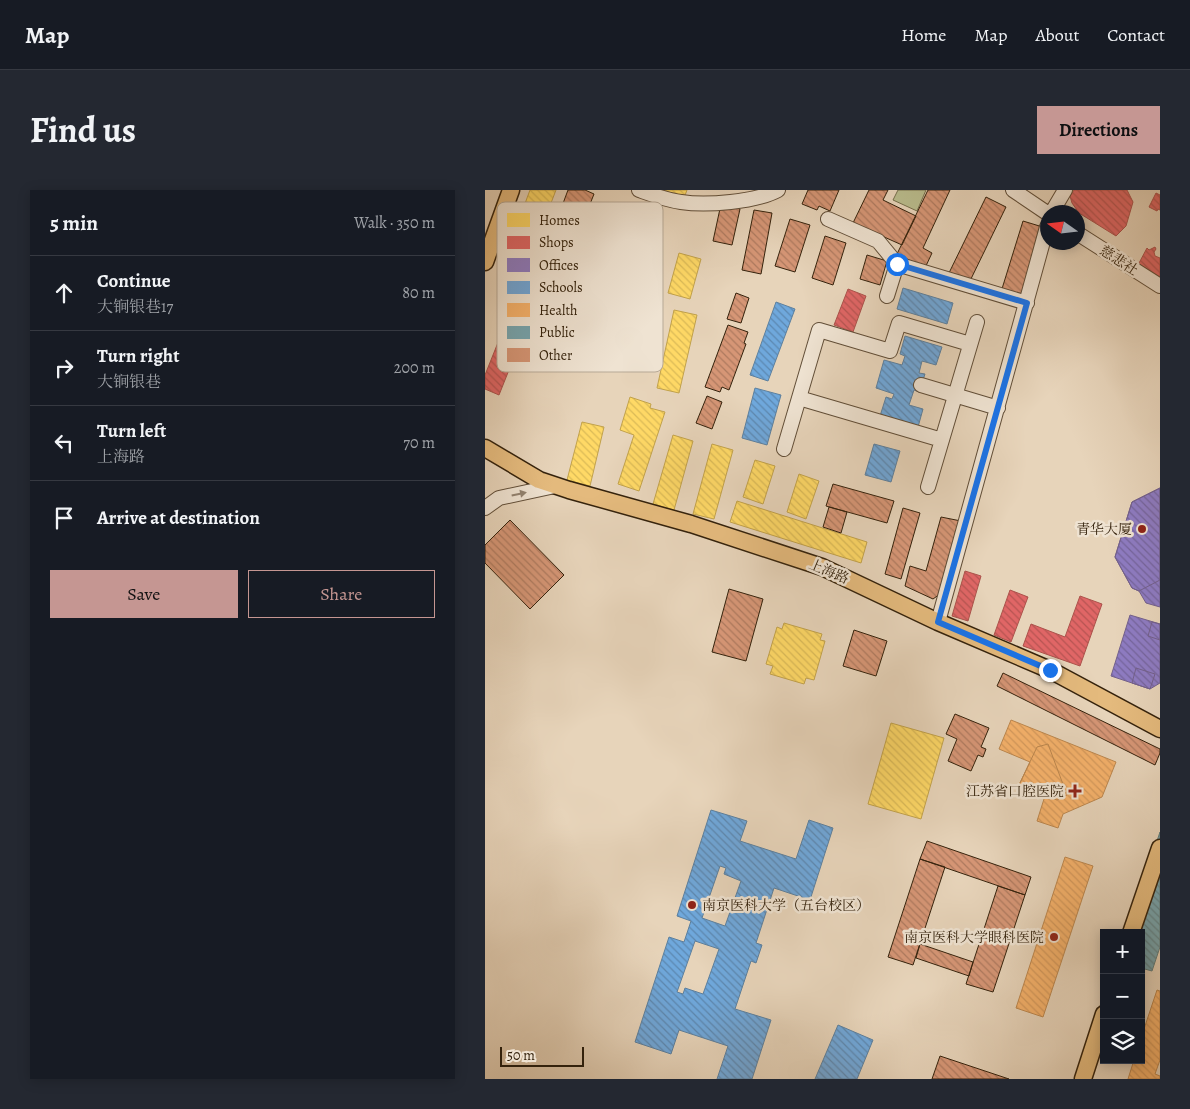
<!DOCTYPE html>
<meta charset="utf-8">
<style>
:root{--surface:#171b24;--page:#242831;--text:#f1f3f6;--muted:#9ea1a6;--line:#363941;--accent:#c59692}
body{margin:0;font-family:Alegreya,"Noto Serif SC",serif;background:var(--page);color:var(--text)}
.controls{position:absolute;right:15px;bottom:15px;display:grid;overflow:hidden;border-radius:0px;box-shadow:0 2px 12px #0003}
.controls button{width:45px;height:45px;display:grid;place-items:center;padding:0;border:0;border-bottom:1px solid var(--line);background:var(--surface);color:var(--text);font:25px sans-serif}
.compass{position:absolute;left:555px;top:15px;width:45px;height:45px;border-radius:50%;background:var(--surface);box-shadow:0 2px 12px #0003;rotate:284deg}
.scale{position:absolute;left:15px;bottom:12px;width:84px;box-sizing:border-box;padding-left:5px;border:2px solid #34220c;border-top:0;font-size:14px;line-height:18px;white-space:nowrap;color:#34220c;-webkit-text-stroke:4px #efe3d2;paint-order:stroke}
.stop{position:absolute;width:15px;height:15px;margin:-11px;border:4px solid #1a73e8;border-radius:50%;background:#fff}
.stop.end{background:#1a73e8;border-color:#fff;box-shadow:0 1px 5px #0008}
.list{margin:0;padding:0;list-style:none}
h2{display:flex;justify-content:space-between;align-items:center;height:65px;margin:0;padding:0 20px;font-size:21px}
h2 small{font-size:16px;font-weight:400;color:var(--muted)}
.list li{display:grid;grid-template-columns:32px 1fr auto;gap:15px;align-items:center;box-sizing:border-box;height:75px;padding:0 20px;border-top:1px solid var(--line)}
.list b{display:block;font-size:19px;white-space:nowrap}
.list p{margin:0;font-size:16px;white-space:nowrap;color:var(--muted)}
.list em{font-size:16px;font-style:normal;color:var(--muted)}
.actions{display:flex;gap:10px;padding:15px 20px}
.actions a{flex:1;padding:11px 0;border:1px solid var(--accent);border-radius:0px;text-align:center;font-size:18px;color:var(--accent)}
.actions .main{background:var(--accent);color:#111}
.icon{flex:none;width:28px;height:28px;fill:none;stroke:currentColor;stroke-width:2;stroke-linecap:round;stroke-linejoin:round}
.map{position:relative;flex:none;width:675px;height:889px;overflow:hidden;border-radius:0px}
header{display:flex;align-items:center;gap:30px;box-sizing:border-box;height:70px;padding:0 25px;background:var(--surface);border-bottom:1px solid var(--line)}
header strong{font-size:24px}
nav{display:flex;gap:28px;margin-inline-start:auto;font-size:18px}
.intro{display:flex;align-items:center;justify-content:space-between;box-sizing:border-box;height:120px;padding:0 30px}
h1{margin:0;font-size:35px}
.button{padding:12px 22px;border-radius:0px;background:var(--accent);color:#111;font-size:18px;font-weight:700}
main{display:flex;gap:30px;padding:0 30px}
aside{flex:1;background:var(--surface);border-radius:0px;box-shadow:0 2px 12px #0003}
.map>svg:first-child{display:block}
.pitch{fill:#b9bc8d;stroke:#766f4c}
.homes{fill:url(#homes-back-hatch);stroke:#c2a24b}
.shops{fill:url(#shops-back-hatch);stroke:#ac524b}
.offices{fill:url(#offices-back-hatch);stroke:#73618c}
.schools{fill:url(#schools-back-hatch);stroke:#5d809e;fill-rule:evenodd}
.health{fill:url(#health-back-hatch);stroke:#bc874e}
.public{fill:url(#public-back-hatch);stroke:#627e7e}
.building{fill:url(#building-back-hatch);stroke:#34220c}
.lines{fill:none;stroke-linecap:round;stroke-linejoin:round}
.minor-casing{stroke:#614e38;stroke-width:16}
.major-casing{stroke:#34220c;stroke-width:19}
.minor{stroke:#efe3d2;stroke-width:14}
.major{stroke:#e4ba7d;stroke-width:16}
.oneway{fill:#92826f}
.route{stroke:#1a73e8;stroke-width:6}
.poi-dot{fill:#8f2418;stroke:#efe3d2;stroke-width:2}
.labels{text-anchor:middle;stroke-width:5;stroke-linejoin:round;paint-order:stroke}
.street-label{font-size:14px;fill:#34220c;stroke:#efe3d2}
.poi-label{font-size:14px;fill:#34220c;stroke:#efe3d2;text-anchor:end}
.key{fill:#efe3d2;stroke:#b7a997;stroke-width:1}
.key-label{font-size:14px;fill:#34220c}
</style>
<header>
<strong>Map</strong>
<nav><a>Home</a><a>Map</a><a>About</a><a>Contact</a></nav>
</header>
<div class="intro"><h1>Find us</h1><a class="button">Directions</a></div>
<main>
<aside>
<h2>5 min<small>Walk · 350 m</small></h2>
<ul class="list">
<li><svg class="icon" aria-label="ahead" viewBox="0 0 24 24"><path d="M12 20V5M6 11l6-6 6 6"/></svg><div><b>Continue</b><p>大锏银巷17</p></div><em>80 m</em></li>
<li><svg class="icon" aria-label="right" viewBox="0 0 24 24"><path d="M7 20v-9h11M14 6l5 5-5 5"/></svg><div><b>Turn right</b><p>大锏银巷</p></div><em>200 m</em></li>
<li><svg class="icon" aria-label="left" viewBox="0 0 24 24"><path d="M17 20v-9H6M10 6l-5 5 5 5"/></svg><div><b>Turn left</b><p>上海路</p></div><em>70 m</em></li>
<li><svg class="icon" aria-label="arrive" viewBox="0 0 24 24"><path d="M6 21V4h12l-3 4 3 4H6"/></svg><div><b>Arrive at destination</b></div></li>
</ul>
<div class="actions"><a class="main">Save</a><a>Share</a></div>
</aside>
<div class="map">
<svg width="675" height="889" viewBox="0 0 675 889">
<defs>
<pattern id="homes-back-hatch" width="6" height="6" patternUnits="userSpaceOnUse" patternTransform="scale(1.25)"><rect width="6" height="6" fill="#ffd966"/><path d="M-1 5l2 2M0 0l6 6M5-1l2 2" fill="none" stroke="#dbba57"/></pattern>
<pattern id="shops-back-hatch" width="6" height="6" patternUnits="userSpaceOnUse" patternTransform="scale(1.25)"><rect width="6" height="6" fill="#e06666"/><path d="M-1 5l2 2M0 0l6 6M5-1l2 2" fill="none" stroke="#b65452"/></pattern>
<pattern id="offices-back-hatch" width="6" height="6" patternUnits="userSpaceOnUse" patternTransform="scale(1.25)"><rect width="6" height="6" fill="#8e7cc3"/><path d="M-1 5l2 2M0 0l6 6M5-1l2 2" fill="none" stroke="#75659d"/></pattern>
<pattern id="schools-back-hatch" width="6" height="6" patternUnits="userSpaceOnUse" patternTransform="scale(1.25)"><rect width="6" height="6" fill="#6fa8dc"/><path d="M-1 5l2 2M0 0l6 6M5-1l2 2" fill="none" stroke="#5c88b1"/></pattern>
<pattern id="health-back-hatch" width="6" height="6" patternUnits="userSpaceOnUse" patternTransform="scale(1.25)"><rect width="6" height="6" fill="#f6b26b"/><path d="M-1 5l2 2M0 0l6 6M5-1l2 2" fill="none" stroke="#d4995c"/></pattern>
<pattern id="public-back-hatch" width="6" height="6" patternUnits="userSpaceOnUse" patternTransform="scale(1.25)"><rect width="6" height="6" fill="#76a5af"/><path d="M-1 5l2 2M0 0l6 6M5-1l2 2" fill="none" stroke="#62868d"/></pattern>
<pattern id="building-back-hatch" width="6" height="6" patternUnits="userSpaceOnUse" patternTransform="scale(1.25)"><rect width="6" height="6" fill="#d69676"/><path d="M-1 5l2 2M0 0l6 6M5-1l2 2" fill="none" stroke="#ae7a5f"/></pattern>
</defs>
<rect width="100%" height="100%" fill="#e7d4ba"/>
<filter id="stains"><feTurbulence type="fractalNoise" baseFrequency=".004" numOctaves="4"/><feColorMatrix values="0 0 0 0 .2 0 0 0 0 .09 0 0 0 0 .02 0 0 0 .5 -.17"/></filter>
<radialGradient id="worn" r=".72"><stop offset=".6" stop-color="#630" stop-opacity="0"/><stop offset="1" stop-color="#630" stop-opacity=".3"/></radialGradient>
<path class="pitch" d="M413,0H441L432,21L408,10Z"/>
<path class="homes" d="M45,0H71L51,52L29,43Z
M179,0H202L199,8Z
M194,63L216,69L205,109L183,103Z
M189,120L212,125L194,203L172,198Z
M145,207L166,214L165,218L180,222L154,301L133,294L149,245L135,240Z
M97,232L119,237L105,296L82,290Z
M188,245L208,251L189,320L168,314Z
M227,254L248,260L229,329L208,324Z
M270,270L290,276L278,314L258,307Z
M314,284L334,291L321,329L302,322Z
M252,311L382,352L376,373L245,332Z
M299,433L337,444L335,450L340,451L329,490L321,488L319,494L285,484L288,476L281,474L292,437L297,439Z
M406,533L459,548L436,629L383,614Z"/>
<path class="shops" d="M589,0H642L648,12L641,36L631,46L594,23L587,13L585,6Z
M671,3L675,5V20L673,19L672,21L664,17Z
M670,57L671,59L669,62L670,66L675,68V87L665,81L664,83L653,75L662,58L664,60Z
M36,95L55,102L14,205L0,199V185Z
M363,99L381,106L368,142L349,135Z
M480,381L496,386L483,431L467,426Z
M525,400L543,407L526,452L509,445Z
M595,406L617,414L595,476L538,456L546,434L580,447Z"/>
<path class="offices" d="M675,298V390L654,401L647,398L630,367L647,312Z
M675,298V417L661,413L654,401L647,398L630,367L647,312Z
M645,425L675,434V493L665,499L626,486Z
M667,432L675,434V450L663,446Z
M651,478L670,484L665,499L647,493Z"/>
<path class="schools" d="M418,98L468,113L462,134L412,119Z
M291,112L310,119L283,191L265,185Z
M420,146L457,157L451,175L437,171L434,183L440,184L434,202L429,200L424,215L438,219L433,237L395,226L401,207L407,209L409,204L391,198L399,170L417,175L420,166L415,164Z
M270,198L296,205L282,255L257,248Z
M389,254L415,261L406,292L380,285Z
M226,620L262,631L255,651L311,669L324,630L348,638L325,710L289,698L271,753L277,755L271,773L266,771L250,819L286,830L267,889H232L243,856L194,840L186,864L150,852L184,747L199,752L206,731L192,726ZM235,676L241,678L239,684L256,691L240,736L217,728ZM210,751L234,759L218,804L200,798L198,804L192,802Z
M353,835L388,850L372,889H330Z"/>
<path class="health" d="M526,530L631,572L617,607L578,624L573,638L552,631L559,609L557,604L534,595L545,572L514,559Z
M563,554L582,605L572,610L534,595L552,557Z
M580,667L608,676L558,827L531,818Z
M672,800L675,801V870L670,884L675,886V889H643L649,870H656V848Z"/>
<path class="public" d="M675,642V757L667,781L656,778V743H641Z"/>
<path class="building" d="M83,0H100L109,4L90,52L67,43Z
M323,0H354L345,21L334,16L332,20L317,14Z
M384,0H403L398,10L431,26L417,55L368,33Z
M443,0H465L438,58L447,63L440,78L412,64Z
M501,7L521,17L483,95L463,85Z
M236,14L255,19L247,55L228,51Z
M269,20L287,23L276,84L257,80Z
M305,29L325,35L310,82L290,76Z
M538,31L561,38L539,109L516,102Z
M340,46L361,53L348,95L327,88Z
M382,65L402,71L395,95L375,89Z
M251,103L264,108L256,133L242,129Z
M243,135L263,142L259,153L261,154L244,200L237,197L235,202L220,197Z
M222,206L237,212L227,239L211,233Z
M348,294L409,311L402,333L341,316Z
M344,317L362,322L356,343L338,337Z
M418,318L435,323L416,389L400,384Z
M456,327L476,331L455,404L448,409L420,396L425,376L441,381Z
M25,330L79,385L45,419L0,373V355Z
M244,399L278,409L261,471L227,462Z
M369,440L402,451L391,486L358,476Z
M518,483L675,559V563L670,575L512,496Z
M470,524L504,538L496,557L501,559L498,567L493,565L486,581L463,571L472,549L461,544Z
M442,651L546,687L540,705L435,669Z
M435,669L460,677L428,775L403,767Z
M513,696L540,705L508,802L481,794Z
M435,754L488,772L484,786L431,768Z
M455,866L524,889H447Z"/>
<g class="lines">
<g class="minor-casing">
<path id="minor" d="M154,0C168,5 181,10 196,12C221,16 271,12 293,0
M528,0L562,23
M567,22L580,0
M343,29L393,51L412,74L542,113
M592,43L675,96
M402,106L412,74
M436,195L513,218
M314,208L457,250
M299,259L334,140L405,161L414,133L485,154
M443,297L492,132
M0,318L14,308L70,296
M453,432L562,37"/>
</g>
<g class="major-casing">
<path id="major" d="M0,72L26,0
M0,258L54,290L84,300L206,334L337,377L453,432L565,480L675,539
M646,743L675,658
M598,889L619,824"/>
</g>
<use href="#minor" class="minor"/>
<use href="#major" class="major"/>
</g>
<defs><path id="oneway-solid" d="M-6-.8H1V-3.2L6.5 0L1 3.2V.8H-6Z" transform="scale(1.25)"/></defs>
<use class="oneway" href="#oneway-solid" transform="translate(34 304) rotate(-12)"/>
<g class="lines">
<path class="route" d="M412,74L542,113L453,432L565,480"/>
</g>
<g class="poi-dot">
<circle cx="657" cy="339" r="5"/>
<path d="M587.5 593.5h5v5h5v5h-5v5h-5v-5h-5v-5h5z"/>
<circle cx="207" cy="715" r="5"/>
<circle cx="569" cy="747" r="5"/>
</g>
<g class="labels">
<g class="street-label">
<text transform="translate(634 70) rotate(33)" y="5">慈悲社</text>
<text transform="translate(344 381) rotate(23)" y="5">上海路</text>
</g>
<g class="poi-label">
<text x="647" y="344">青华大厦</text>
<text x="579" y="606">江苏省口腔医院</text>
<text x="217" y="720" text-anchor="start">南京医科大学（五台校区）</text>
<text x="559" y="752">南京医科大学眼科医院</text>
</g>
</g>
<rect x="12" y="12" width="166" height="170" rx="8" class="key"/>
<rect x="22" y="23" width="23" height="14" fill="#ffd966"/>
<rect x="22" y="46" width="23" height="13" fill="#e06666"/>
<rect x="22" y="68" width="23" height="14" fill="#8e7cc3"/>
<rect x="22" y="91" width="23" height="13" fill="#6fa8dc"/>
<rect x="22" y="113" width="23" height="14" fill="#f6b26b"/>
<rect x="22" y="136" width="23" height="13" fill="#76a5af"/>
<rect x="22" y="158" width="23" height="14" fill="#d69676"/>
<g class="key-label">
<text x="54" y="35">Homes</text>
<text x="54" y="57">Shops</text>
<text x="54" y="80">Offices</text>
<text x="54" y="102">Schools</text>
<text x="54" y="125">Health</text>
<text x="54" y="147">Public</text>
<text x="54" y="170">Other</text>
</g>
<rect width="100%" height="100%" filter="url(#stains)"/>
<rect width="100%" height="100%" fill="url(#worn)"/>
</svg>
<div class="controls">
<button>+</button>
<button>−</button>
<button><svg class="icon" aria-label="layers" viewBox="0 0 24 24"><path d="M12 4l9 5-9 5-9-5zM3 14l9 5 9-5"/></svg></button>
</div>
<svg class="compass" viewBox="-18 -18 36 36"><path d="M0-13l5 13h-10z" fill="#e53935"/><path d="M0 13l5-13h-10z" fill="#9ea1a6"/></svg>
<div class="scale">50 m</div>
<div class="stop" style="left:412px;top:74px"></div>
<div class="stop end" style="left:565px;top:480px"></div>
</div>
</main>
